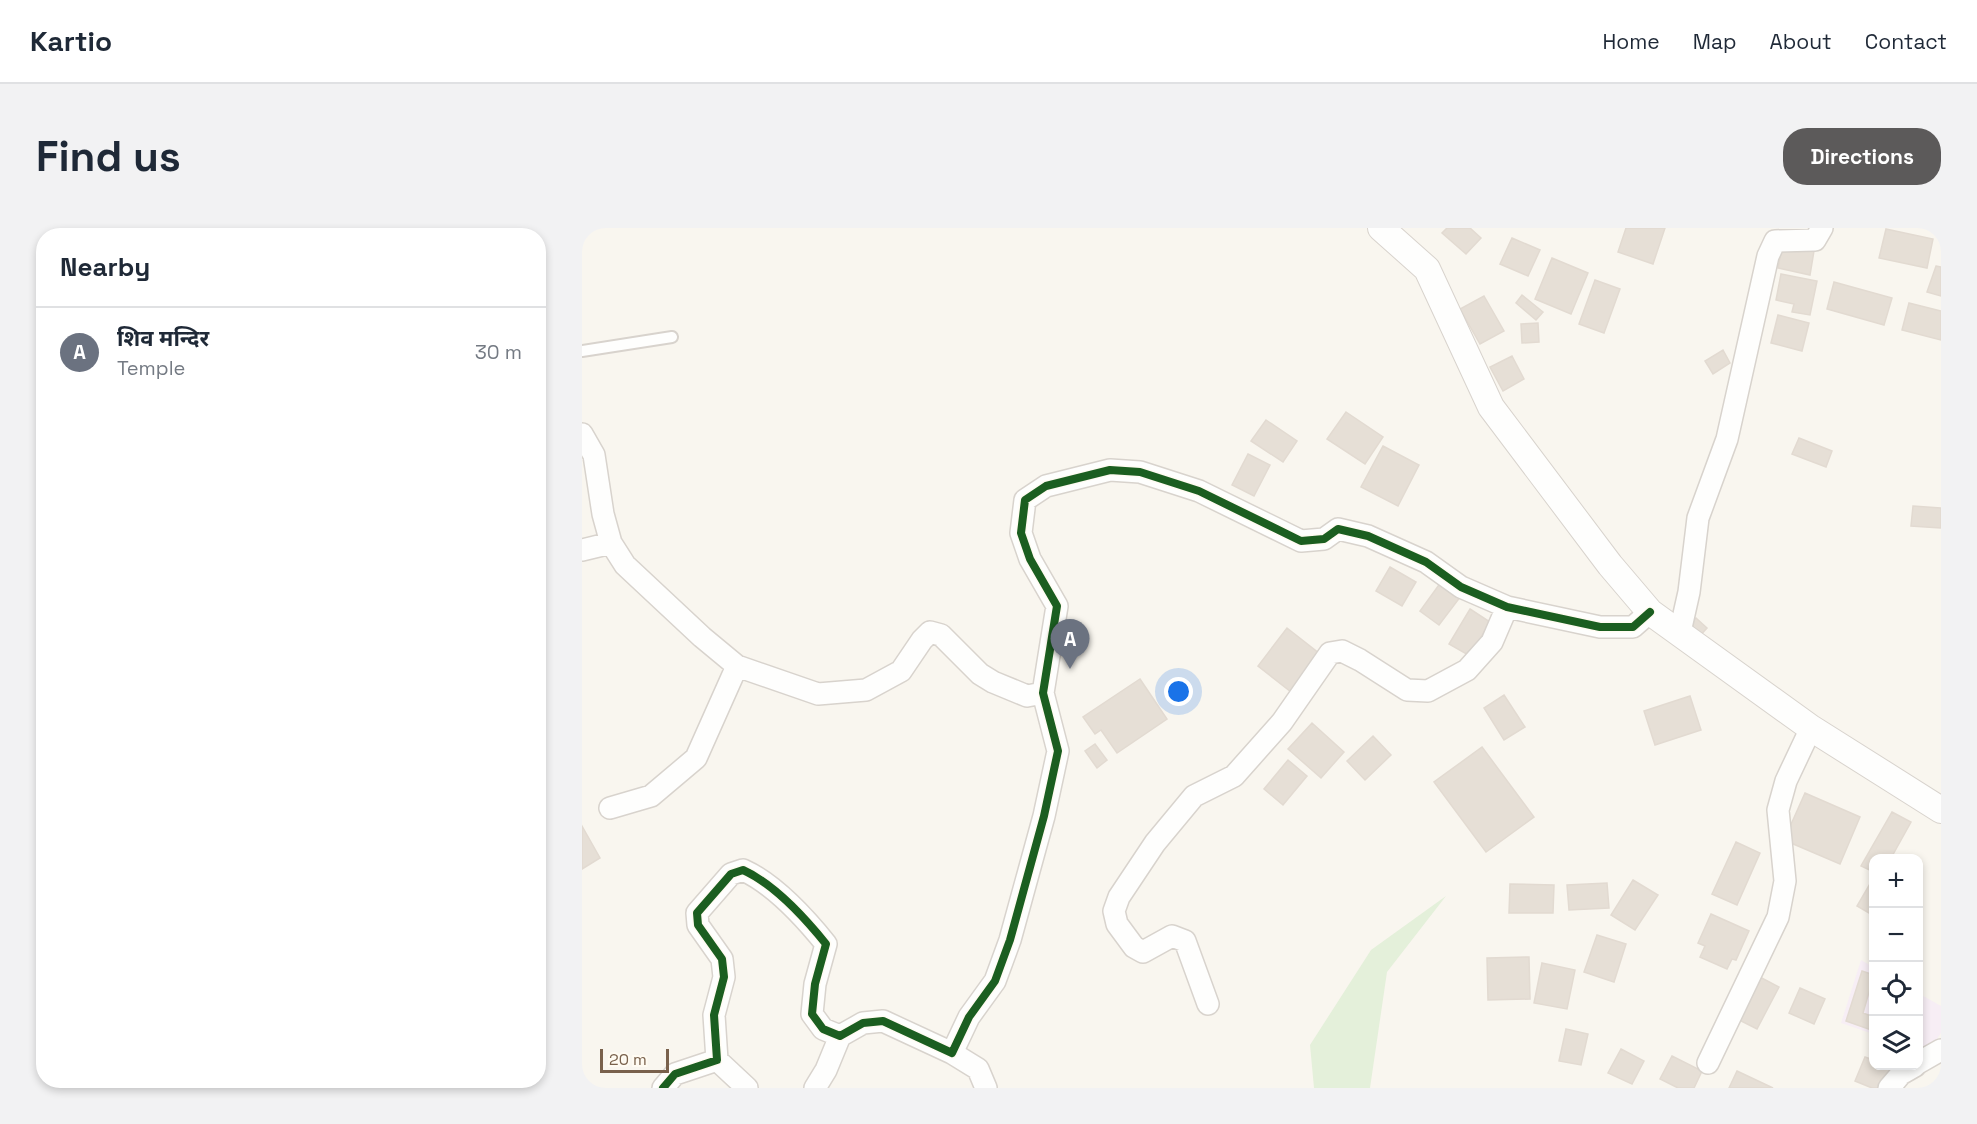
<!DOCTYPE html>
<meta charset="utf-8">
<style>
:root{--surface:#fff;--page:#f2f2f3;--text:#1f2937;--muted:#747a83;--line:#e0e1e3;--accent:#5c5a5a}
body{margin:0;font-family:"Space Grotesk","Noto Sans Devanagari",sans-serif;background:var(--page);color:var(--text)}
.controls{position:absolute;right:18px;bottom:18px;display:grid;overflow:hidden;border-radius:12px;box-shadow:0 3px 9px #0003}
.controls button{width:54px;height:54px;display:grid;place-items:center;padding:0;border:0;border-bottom:2px solid var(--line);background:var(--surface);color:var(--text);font:30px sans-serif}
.scale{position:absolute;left:18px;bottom:15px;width:69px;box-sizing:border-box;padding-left:6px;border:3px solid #79614c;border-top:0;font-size:16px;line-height:21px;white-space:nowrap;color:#79614c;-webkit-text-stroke:4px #fffbf2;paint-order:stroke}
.you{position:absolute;left:597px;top:464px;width:21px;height:21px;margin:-15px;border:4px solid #fff;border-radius:50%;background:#1a73e8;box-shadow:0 0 0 9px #1a73e833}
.badge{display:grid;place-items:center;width:39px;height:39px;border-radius:50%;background:var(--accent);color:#fff;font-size:20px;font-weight:700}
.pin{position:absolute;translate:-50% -50px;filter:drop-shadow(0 2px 3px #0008)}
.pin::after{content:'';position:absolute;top:32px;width:21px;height:18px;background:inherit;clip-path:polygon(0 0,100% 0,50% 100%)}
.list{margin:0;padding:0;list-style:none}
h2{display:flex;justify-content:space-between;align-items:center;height:78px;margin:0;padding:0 24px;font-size:26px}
h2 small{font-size:20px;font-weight:400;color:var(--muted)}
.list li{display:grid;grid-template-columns:39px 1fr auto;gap:18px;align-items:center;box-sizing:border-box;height:90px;padding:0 24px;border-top:2px solid var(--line)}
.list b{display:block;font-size:22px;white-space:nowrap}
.list p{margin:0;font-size:20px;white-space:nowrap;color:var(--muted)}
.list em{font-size:20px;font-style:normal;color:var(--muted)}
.icon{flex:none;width:33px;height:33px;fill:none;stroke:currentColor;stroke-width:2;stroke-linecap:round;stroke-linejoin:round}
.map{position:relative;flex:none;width:1359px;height:860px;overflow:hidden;border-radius:24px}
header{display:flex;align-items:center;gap:36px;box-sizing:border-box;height:84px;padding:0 30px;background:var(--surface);border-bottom:2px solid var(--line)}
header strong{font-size:28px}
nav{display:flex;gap:33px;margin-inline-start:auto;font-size:21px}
.intro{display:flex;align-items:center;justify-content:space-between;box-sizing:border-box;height:144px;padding:0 36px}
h1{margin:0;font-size:42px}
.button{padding:15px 27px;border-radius:24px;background:var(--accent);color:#fff;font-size:21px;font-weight:700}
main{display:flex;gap:36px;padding:0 36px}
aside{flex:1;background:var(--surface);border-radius:24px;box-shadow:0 3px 9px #0003}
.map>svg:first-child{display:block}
.education{fill:#f7eef5}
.green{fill:#e4f0da}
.building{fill:#e6dfd6;stroke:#e2dad1;stroke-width:1.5}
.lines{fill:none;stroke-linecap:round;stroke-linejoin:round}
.service-casing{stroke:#d8d3cd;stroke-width:14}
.minor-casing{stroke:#d8d3cd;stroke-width:24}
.tertiary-casing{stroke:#d8d3cd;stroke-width:28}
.service{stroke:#fefefd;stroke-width:10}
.minor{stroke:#fefefd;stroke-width:21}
.tertiary{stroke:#fefefd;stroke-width:26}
.cycleway-casing{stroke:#fffbf2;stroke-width:11}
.cycleway{stroke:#1b5e20;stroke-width:8}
</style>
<header>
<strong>Kartio</strong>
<nav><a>Home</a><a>Map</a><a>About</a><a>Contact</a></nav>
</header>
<div class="intro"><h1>Find us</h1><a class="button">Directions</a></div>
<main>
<aside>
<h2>Nearby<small></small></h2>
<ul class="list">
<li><span class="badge" style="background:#6b7280">A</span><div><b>शिव मन्दिर</b><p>Temple</p></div><em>30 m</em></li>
</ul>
</aside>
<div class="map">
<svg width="1359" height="860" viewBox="0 0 1359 860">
<rect width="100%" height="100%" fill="#f9f6ef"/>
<path class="education" d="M1279,732L1291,739V806L1259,795Z
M1336,765L1359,778V805L1345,825L1337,822Z"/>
<path class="green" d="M864,668L805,744L788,860H732L728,817L789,722Z"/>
<path class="building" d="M865,0H888L899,10L884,26L860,5Z
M1044,0H1083L1071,36L1036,24Z
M1304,1L1351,11L1345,40L1297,30Z
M930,10L958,22L946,48L918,36Z
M1216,17H1233L1228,47L1196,40L1199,24Z
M970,30L1006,45L989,86L953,71Z
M1354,38L1359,39V68L1345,64Z
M1199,46L1235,53L1228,87L1210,84L1212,76L1194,72Z
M1013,52L1038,61L1022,105L997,96Z
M1252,54L1310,70L1302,97L1245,81Z
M940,67L961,84L954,92L934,75Z
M902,68L922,103L898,116L878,81Z
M1327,75L1359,83V112L1320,102Z
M1196,87L1227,95L1220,123L1189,115Z
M956,95L957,114L940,115L939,96Z
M1141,122L1148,135L1131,146L1123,133Z
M930,128L942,151L921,163L908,139Z
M764,184L801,209L783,236L745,211Z
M684,192L715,213L701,234L669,213Z
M1217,210L1250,223L1244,239L1210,226Z
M801,218L837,237L816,278L779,259Z
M666,226L688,237L672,268L650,257Z
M1331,278L1359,280V300L1329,298Z
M808,339L834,354L820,378L794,363Z
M859,354L879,368L857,397L838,383Z
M888,381L908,394L888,428L867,416Z
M1114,390L1125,400L1116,410L1104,399Z
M705,400L738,426L709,464L676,438Z
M558,451L585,491L535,525L519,502L513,506L501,489Z
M922,467L943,499L922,512L902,480Z
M1108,468L1119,502L1073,517L1062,483Z
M730,495L762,524L739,550L706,521Z
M791,508L809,527L783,552L765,533Z
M513,516L525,532L515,540L503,523Z
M900,519L952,589L904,624L852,554Z
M706,532L725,548L701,577L682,561Z
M1223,565L1278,589L1258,636L1202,612Z
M1310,584L1329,594L1309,630H1292V644L1279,638Z
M0,598L18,630L0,641Z
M1154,614L1178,625L1155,677L1130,666Z
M1051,652L1076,667L1053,702L1029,687Z
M1289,654L1292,656V688L1275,678Z
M1025,655L1027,680L987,682L985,657Z
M928,656L972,657L971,685H927Z
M1129,686L1167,703L1154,732L1150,731L1145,741L1118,729L1123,718L1116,715Z
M1015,707L1044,716L1032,754L1002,744Z
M947,729L948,771L906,772L905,730Z
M960,735L993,742L985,781L952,775Z
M1280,743L1292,747L1281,785L1292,789V803L1264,793Z
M1174,747L1197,759L1175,801L1153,790Z
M1218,760L1243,771L1232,796L1207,785Z
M984,801L1006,806L999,837L977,833Z
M1039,821L1062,833L1050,856L1026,845Z
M1090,828L1120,843L1112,860H1096L1078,851Z
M1283,829L1292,832V838H1303L1309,840L1300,860H1290L1273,853Z
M1155,843L1191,860H1147Z"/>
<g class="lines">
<g class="service-casing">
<path id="service" d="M0,123L90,109"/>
</g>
<g class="minor-casing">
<path id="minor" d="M0,206L12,227L21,286L29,315L43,337L120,409L155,438L236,466L284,462L319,443L340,412L348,404L359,407L398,446L411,454L445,468L461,465
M0,322L29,315
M1098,404L1107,364L1116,290L1145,211L1186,28L1193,13L1233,12L1240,0
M28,580L69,568L114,530L155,438
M626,776L603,713L590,708L561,724L552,719L535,696L532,683L537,669L573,615L612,568L652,548L700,494L748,425L760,423L778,432L825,462L846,463L885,442L910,414L925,379
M370,825L396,841L404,860
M135,832L165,860
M1126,835L1196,689L1203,653L1196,582L1204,553L1229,500
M1336,835L1359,822
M81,860L93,846L135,832L132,787L142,749L140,731L116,697L115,685L149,646L161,642C192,656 223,690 244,716L233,756L230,786L241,801L258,808L281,795L301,793L370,825L387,789L413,753L428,712L462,588L476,523L461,465L475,378L448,331L439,305L443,272L464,258L528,242L558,244L617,263L719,313L742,311L756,301L786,308L844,334L879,359L925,379L1018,399H1051L1068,384
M233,860L244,842L258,808
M1307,860L1319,846L1333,838"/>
</g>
<g class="tertiary-casing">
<path id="tertiary" d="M799,0L845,41L909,179L1028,337L1068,384L1229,500L1359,582"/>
</g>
<use href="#service" class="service"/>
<use href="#minor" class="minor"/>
<use href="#tertiary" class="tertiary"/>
<g class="cycleway-casing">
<path id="cycleway" d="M81,860L93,846L135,832L132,787L142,749L140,731L116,697L115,685L149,646L161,642C192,656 223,690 244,716L233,756L230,786L241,801L258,808L281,795L301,793L370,825L387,789L413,753L428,712L462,588L476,523L461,465L475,378L448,331L439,305L443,272L464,258L528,242L558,244L617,263L719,313L742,311L756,301L786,308L844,334L879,359L925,379L1018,399H1051L1068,384"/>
</g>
<use href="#cycleway" class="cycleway"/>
</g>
</svg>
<div class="controls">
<button>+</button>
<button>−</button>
<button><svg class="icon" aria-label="locate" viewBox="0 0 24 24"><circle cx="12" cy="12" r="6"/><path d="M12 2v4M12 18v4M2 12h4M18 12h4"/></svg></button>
<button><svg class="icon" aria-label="layers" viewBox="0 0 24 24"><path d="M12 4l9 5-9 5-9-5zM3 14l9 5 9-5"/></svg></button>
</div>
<div class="scale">20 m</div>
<div class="you"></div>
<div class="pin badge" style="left:488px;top:441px;background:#6b7280">A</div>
</div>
</main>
